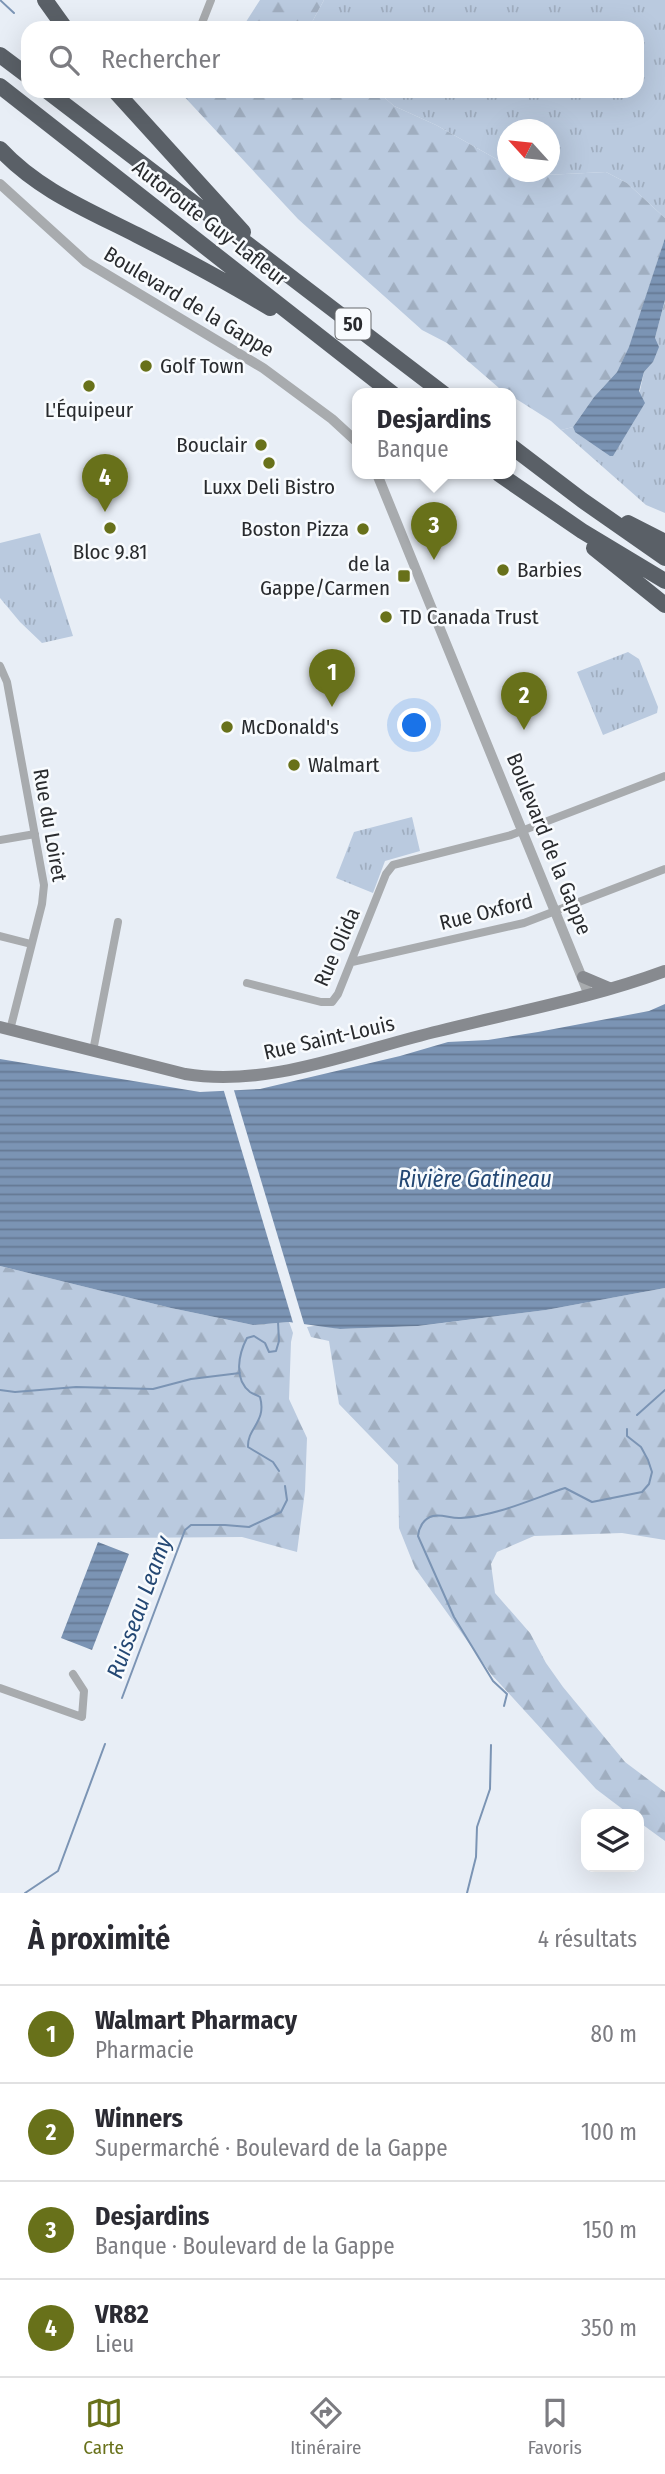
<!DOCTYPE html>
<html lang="fr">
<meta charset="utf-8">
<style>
:root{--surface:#fff;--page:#f2f2f3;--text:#2b2b33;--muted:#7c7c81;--line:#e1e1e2;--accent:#68711a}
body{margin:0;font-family:"Fira Sans Condensed",sans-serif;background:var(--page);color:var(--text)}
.controls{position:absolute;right:21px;bottom:21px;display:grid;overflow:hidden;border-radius:14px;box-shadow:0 7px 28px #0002}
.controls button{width:63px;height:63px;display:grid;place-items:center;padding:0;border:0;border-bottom:2px solid var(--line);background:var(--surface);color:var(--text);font:35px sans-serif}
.compass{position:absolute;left:497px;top:119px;width:63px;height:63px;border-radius:50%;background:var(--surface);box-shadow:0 7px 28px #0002;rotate:297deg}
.you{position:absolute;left:415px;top:726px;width:24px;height:24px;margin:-18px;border:5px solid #fff;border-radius:50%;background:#1a73e8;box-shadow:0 0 0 10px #1a73e833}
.badge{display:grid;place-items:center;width:46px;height:46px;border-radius:50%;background:var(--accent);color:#fff;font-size:23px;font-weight:700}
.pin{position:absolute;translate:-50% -58px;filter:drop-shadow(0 2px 4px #0008)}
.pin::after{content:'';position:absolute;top:37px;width:24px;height:21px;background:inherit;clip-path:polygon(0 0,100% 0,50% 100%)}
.popup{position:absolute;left:352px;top:388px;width:164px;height:91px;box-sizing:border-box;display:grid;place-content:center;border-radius:14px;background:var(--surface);filter:drop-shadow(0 2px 5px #0005);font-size:23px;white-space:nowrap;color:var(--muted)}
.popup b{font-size:26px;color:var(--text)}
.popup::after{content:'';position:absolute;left:50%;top:100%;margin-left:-14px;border:14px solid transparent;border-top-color:var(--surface)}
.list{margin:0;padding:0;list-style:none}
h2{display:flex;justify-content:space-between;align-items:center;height:91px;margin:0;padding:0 28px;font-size:30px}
h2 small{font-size:23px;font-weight:400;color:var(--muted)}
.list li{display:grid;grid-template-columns:46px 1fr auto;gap:21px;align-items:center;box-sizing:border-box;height:98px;padding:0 28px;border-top:2px solid var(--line)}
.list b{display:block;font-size:26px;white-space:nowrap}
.list p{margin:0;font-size:23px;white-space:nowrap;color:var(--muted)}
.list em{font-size:23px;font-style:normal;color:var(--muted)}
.icon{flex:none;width:38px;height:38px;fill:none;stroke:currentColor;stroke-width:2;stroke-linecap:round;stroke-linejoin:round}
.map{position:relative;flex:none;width:665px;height:1893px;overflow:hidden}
.search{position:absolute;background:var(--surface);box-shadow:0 7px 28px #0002;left:21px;right:21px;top:21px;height:77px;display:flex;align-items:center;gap:18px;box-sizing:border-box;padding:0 24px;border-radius:21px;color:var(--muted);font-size:26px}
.sheet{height:483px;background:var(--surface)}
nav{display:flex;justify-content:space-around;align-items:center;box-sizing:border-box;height:98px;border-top:2px solid var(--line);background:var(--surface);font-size:19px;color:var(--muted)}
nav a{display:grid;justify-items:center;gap:4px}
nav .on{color:var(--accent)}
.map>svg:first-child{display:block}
.grass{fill:url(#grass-tufts)}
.forest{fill:url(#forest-firs)}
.water{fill:url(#water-rules)}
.pier{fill:#e8eef6}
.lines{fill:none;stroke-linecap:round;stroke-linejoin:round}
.stream{stroke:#7b94b4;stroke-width:2}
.minor{stroke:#a8abae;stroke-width:8}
.tertiary{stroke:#a8abae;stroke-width:10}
.secondary{stroke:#878a8f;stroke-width:12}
.motorway{stroke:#5a6067;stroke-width:16}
.poi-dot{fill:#68711a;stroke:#f8fbfe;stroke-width:2.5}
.labels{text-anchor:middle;stroke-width:5;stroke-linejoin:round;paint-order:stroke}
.shield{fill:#f8fbfe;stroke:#67696c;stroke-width:2}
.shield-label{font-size:19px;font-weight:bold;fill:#292b2e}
.street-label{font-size:21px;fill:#292b2e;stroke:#f8fbfe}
.poi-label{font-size:21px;fill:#292b2e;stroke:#f8fbfe;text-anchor:start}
.water-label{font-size:23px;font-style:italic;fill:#244874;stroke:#f8fbfe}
</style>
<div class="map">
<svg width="665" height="1893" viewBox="0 0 665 1893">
<defs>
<pattern id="grass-tufts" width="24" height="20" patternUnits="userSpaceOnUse" patternTransform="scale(1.75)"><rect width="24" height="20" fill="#bacadf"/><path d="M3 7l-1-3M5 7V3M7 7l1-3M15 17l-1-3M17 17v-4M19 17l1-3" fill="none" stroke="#a0aec0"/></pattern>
<pattern id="forest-firs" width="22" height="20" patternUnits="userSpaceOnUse" patternTransform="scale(1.75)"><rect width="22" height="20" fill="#bacadf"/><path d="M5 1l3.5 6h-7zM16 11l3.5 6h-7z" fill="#a0aec0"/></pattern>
<pattern id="water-rules" width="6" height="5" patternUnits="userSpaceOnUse" patternTransform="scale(1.75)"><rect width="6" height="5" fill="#7b94b4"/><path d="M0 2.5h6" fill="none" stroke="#657993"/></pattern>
</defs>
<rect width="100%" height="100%" fill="#e8eef6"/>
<path class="grass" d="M324,0H665V218L627,183L606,172L545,175L530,172H550V130H508L507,165L436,125L394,106L377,91H637V28H311V24Z
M665,300V513L646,505L561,430L573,427L575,432L639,395L644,372L653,362L655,338Z
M40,533L73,636L42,643L20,622L0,598V543Z
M628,652L639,659L658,707L657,713L603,735L577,672Z
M412,817L420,851L385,861L373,893L336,878L354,832Z"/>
<path class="forest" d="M260,0H324L311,24V28H242Z
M179,91H377L394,106L436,125L507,165L508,172H530L545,175L606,172L627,183L665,218V238L630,346L617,372L594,397L573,427L561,430L551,421L499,388L447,343L422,330L298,219Z
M0,1266L171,1308L253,1325L289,1322L293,1333L291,1342L289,1399L307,1438L305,1491L297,1552L242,1537L0,1539Z
M665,1288V1540L622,1533L534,1536L497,1552L491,1564L495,1593L530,1633L546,1663L563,1687L625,1762L665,1792V1841L639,1822V1814H629L596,1789L491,1674L415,1568L399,1528L398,1465L339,1404L329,1341L311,1337L307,1327L320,1325L340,1329L419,1326L546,1310Z"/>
<path class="water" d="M665,238V300L655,338L659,347L653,362L644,372L639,391L645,403L613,456H610L575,432L573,427L594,397L617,372L629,347Z
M665,1004V1288L546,1310L418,1326L340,1329L289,1322L253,1325L171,1308L0,1266V1059L200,1092L260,1089L400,1056L448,1042L488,1040L538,1032L649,1011Z
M98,1542L129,1554L92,1650L61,1638Z"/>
<path class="pier" d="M233,1087L305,1327L294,1326L223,1088Z"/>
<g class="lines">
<path class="stream" d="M0,0L14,13
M278,1322L279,1341L276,1351L269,1352L265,1343L254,1336L247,1338C239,1353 233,1379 250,1392C253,1394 257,1395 260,1397C267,1422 247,1428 248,1447L273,1462L279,1471
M0,1390L15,1392L76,1387L153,1389L191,1379L240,1373
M637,1415L665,1390
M122,1698L185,1530L191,1525H225L249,1527L281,1512L287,1500L285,1486
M504,1706L507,1694L493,1681L454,1617L418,1536C419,1527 424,1518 433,1516C442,1514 452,1519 461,1518C496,1516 532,1499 565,1488L592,1502L642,1492L649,1484L652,1472L648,1460L641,1447L627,1436V1429
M25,1893L58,1871L105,1744
M467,1893L476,1857L477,1827L490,1789L491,1745"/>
<path class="minor" d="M200,28L211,0
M0,666L7,682L44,885L42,904L10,1030
M0,840L35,834
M0,936L31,944
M352,962L524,923L665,869
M247,983L321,1002H332L338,994L386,874L393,865L511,835L665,776
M93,1051L118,922
M0,1688L82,1717L84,1691L73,1674"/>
<path class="tertiary" d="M0,184L86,262L263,368L332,419L357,442
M377,474L589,995"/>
<path class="secondary" d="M583,977L609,988
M0,1027L185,1074C270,1088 357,1050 439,1031C515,1012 592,998 665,971"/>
<path class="motorway" d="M45,0L65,28
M0,55L28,76
M0,86L393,394
M47,91L444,394
M115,91L243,232
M0,149C38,190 88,210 137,235C182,258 227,282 270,308
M511,446L582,500L665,558
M499,474L582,531L665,581
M628,523L665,542
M594,548L665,605"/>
</g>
<g class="poi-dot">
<circle cx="146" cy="366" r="7"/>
<circle cx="89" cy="386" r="7"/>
<circle cx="261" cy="445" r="7"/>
<circle cx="269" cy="463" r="7"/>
<circle cx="110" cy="528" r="7"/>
<circle cx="363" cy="529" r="7"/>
<circle cx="503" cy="570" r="7"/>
<rect x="397" y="569" width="14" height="14" rx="3.5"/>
<circle cx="386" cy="617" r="7"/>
<circle cx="227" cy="727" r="7"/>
<circle cx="294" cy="765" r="7"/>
</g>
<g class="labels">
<rect class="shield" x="335.5" y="308.5" width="35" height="31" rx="5"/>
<g class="shield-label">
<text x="353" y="331">50</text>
</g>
<g class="street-label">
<text transform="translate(210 223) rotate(38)" y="7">Autoroute Guy-Lafleur</text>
<text transform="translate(189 302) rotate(31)" y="7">Boulevard de la Gappe</text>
<text transform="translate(50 825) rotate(80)" y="7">Rue du Loiret</text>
<text transform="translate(549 844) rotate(68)" y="7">Boulevard de la Gappe</text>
<text transform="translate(486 912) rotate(-14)" y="7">Rue Oxford</text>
<text transform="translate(337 947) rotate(-66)" y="7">Rue Olida</text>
<text transform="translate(329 1038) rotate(-13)" y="7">Rue Saint-Louis</text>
</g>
<g class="poi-label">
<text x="160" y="373">Golf Town</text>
<text x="89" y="417" text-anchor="middle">L'Équipeur</text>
<text x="247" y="452" text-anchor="end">Bouclair</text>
<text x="269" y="494" text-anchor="middle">Luxx Deli Bistro</text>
<text x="349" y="536" text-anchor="end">Boston Pizza</text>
<text x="110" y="559" text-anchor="middle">Bloc 9.81</text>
<text x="390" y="571" text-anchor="end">de la<tspan x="390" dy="24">Gappe/Carmen</tspan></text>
<text x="517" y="577">Barbies</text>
<text x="400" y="624">TD Canada Trust</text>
<text x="241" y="734">McDonald's</text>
<text x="308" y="772">Walmart</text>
</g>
<g class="water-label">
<text x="475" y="1187">Rivière Gatineau</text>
<text transform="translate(139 1607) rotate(-70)" y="8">Ruisseau Leamy</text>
</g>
</g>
</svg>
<div class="controls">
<button><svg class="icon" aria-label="layers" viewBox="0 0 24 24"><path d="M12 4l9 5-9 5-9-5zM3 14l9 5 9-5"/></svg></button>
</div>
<svg class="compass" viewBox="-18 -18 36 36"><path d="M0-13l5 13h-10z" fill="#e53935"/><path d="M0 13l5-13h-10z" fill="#7c7c81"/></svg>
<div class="you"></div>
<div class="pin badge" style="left:332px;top:707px">1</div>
<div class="pin badge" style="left:524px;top:730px">2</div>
<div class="pin badge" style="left:434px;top:560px">3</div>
<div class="popup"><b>Desjardins</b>Banque</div>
<div class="pin badge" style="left:105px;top:512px">4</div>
<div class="search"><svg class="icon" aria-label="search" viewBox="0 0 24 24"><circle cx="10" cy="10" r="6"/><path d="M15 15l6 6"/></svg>Rechercher</div>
</div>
<section class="sheet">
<h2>À proximité<small>4 résultats</small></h2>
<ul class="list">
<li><span class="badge">1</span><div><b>Walmart Pharmacy</b><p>Pharmacie</p></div><em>80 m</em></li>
<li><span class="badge">2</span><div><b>Winners</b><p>Supermarché · Boulevard de la Gappe</p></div><em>100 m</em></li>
<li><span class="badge">3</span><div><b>Desjardins</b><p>Banque · Boulevard de la Gappe</p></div><em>150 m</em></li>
<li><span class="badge">4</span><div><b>VR82</b><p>Lieu</p></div><em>350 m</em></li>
</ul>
</section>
<nav>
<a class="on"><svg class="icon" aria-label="map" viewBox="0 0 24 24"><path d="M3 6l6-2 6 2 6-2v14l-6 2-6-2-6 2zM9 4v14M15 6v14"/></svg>Carte</a>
<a><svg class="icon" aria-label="directions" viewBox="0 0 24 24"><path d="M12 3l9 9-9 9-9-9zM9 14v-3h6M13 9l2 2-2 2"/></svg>Itinéraire</a>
<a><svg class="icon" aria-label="saved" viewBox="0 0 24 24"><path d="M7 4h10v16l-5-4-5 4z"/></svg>Favoris</a>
</nav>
